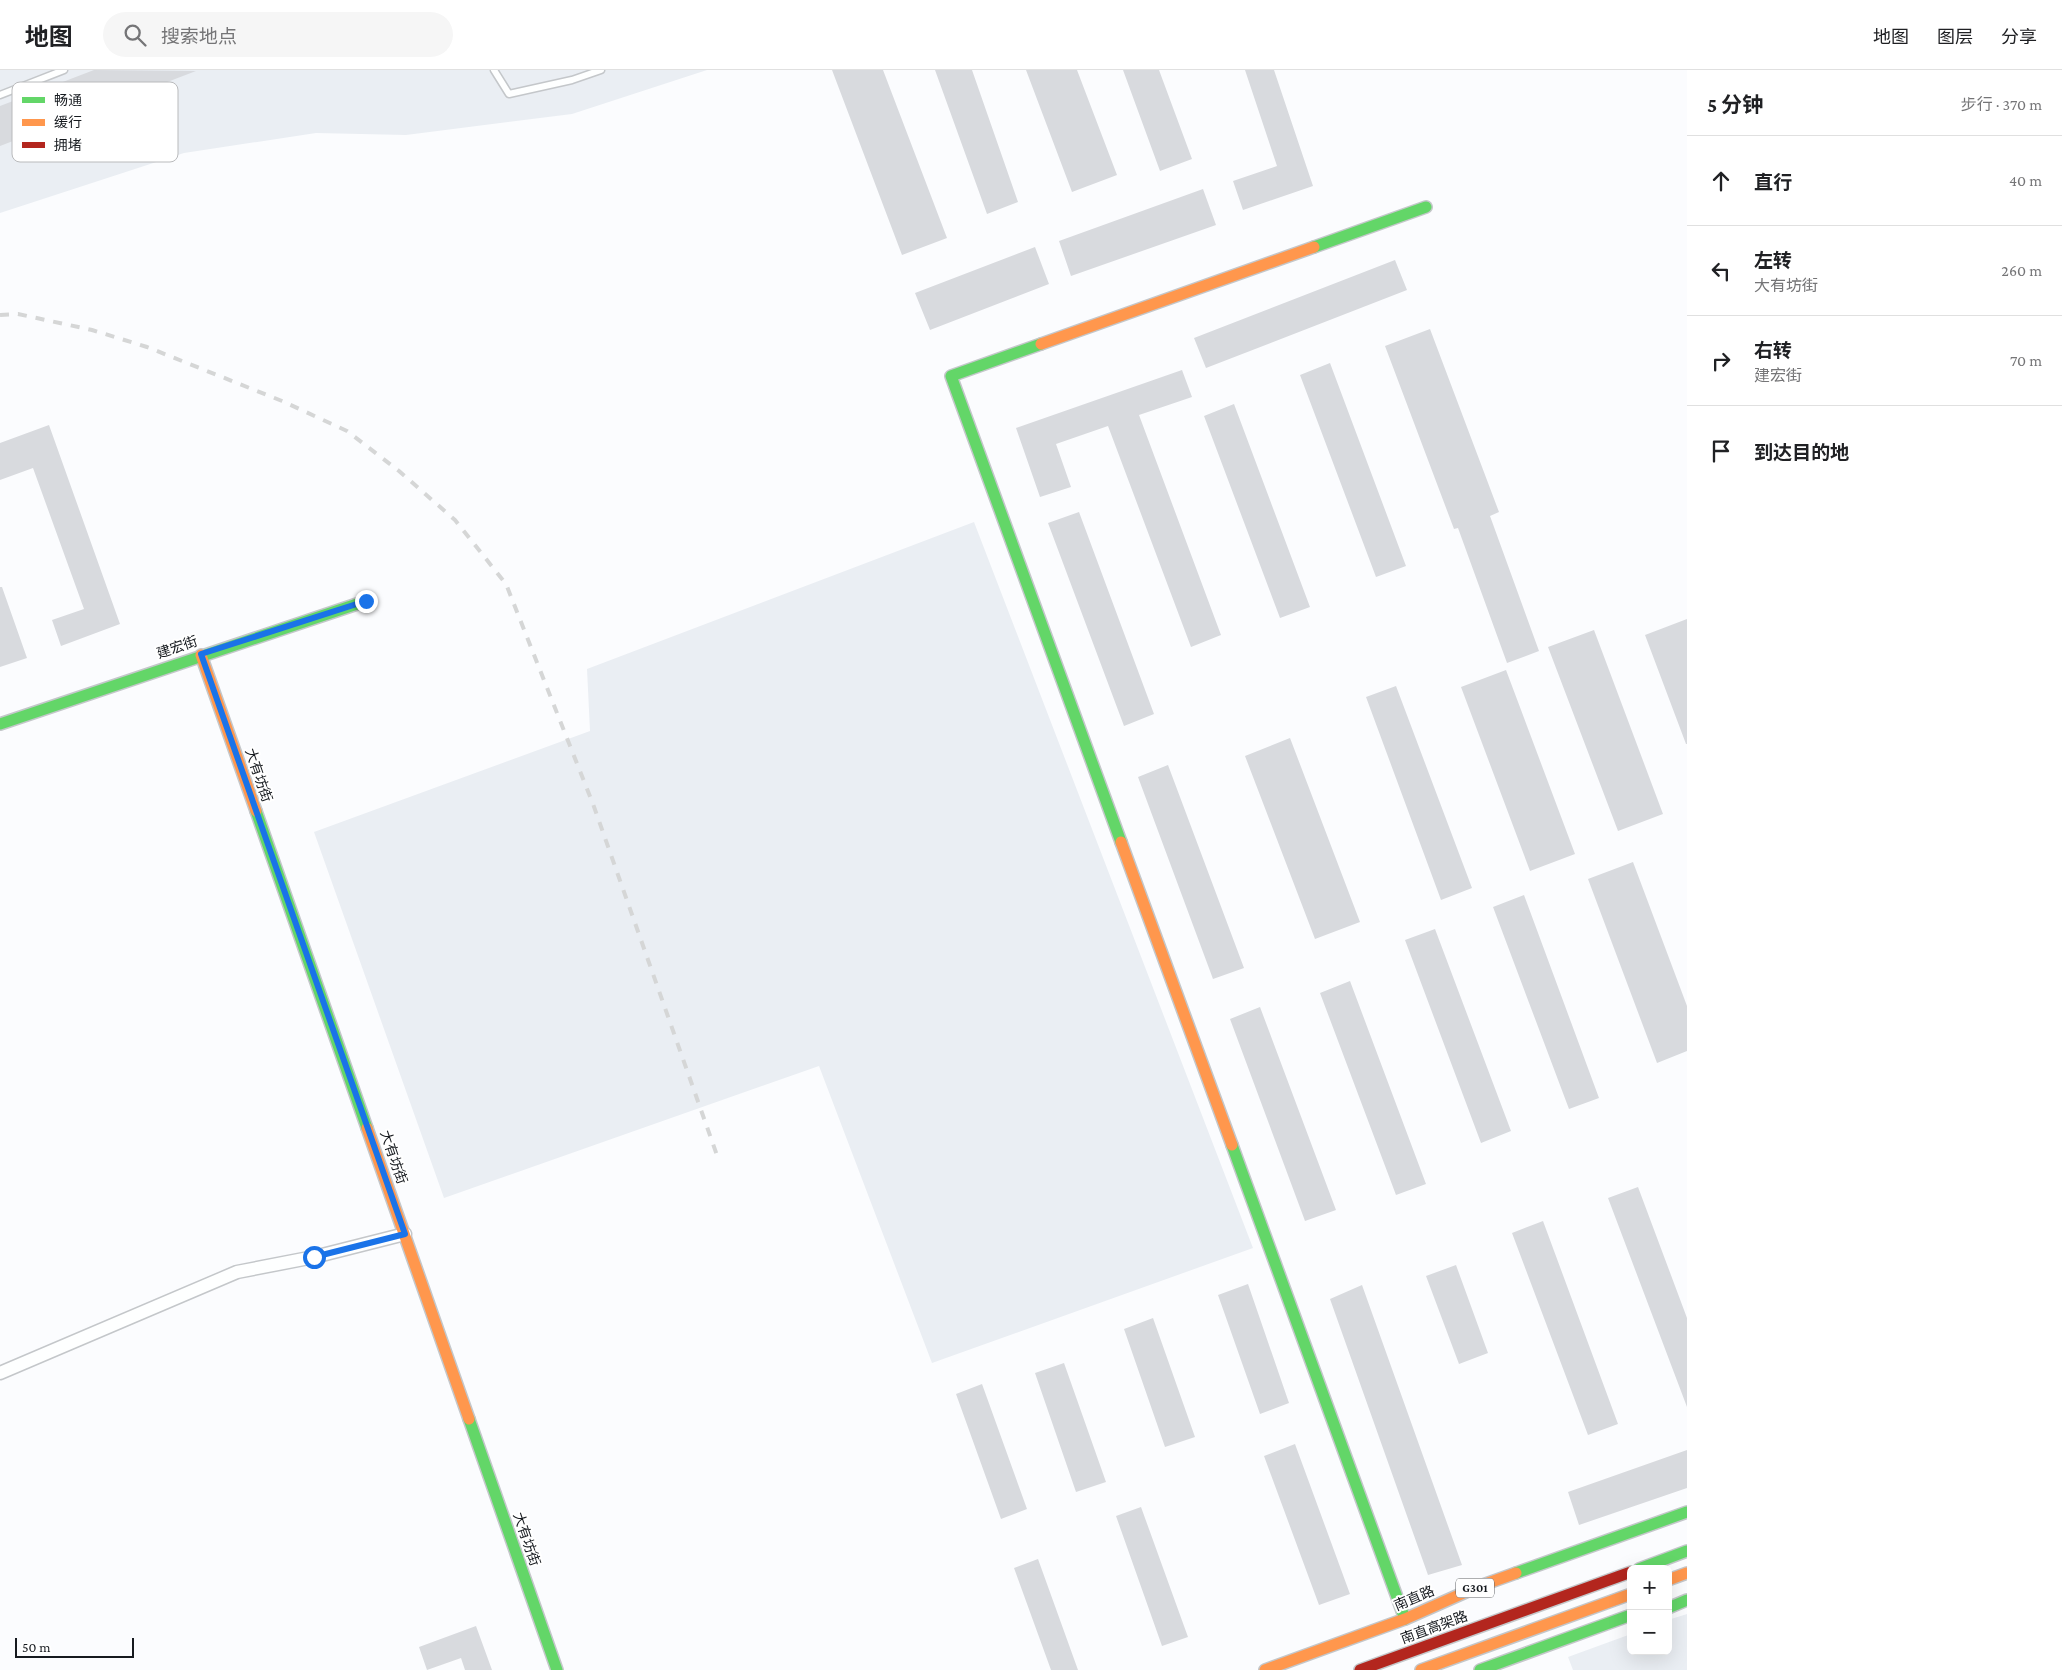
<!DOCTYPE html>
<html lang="zh">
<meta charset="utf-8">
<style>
:root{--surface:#fff;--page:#f6f6f6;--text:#202124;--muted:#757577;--line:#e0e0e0}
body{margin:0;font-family:"Crimson Pro","Noto Sans SC",serif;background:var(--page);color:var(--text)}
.controls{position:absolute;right:15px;bottom:15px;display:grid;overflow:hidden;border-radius:8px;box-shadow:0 5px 20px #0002}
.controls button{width:45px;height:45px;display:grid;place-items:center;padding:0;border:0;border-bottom:1px solid var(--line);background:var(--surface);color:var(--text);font:25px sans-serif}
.scale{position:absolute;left:15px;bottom:12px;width:119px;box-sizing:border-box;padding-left:5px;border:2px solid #161a1f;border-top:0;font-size:14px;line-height:18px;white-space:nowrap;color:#161a1f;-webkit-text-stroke:4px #fff;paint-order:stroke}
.stop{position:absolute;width:15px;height:15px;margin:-11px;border:4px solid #1a73e8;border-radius:50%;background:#fff}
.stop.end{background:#1a73e8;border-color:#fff;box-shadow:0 1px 5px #0008}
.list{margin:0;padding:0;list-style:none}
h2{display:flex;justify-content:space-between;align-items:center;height:65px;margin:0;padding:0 20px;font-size:21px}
h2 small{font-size:16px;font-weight:400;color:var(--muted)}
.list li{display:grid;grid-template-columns:32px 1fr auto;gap:15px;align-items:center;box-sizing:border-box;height:90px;padding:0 20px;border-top:1px solid var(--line)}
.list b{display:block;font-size:19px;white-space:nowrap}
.list p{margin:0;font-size:16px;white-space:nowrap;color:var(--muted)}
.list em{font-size:16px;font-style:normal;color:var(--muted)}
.icon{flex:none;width:28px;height:28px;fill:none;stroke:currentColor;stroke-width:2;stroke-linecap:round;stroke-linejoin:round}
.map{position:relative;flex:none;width:1687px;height:1600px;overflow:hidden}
header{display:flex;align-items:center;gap:30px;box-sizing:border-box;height:70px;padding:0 25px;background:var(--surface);border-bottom:1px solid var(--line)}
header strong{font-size:24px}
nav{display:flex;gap:28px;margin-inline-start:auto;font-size:18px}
.search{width:350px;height:45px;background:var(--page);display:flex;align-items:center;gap:12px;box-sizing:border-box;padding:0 18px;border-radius:28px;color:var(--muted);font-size:19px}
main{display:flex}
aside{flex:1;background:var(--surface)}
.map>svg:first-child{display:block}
.built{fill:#eaeef3}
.building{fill:#d8dade}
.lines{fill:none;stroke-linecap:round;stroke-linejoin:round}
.lane-casing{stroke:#c4c7ca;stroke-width:9}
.street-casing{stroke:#c4c7ca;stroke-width:15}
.fast-casing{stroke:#c4c7ca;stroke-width:14}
.slow-casing{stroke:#c4c7ca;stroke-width:14}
.jam-casing{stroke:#c4c7ca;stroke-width:14}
.lane{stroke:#feffff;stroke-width:6}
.street{stroke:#feffff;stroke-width:12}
.fast{stroke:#63d668;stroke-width:11}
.slow{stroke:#ff974d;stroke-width:11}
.jam{stroke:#b3261e;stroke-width:11}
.rail{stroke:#d5d6d6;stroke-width:4;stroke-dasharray:9 9;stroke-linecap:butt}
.route{stroke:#1a73e8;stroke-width:6}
.labels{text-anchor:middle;stroke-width:4;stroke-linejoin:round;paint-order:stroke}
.shield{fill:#fff;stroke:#5c5f62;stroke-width:1}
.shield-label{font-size:12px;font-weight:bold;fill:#161a1f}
.street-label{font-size:14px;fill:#161a1f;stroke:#fff}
.key{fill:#fff;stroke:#b9babc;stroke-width:1}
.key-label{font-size:14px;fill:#161a1f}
</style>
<header>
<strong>地图</strong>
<div class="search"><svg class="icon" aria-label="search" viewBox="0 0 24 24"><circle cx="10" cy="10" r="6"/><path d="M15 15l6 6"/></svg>搜索地点</div>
<nav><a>地图</a><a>图层</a><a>分享</a></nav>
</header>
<main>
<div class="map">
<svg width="1687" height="1600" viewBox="0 0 1687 1600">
<rect width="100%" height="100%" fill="#fbfcfe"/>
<path class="built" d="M0,0H707L572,44L406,65L316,63L184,83L0,143Z
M974,452L1253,1178L932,1293L819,996L444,1128L314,762L590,661L587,599Z
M1687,1544V1600H1573L1568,1587L1631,1564V1581H1668V1550Z"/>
<path class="building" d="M94,0L196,1L0,76V36Z
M832,0H883L947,168L902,185Z
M935,0H972L1018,132L987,144Z
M1026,0H1077L1117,105L1072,122Z
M1123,0H1159L1192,89L1160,101Z
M1245,0H1274L1313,116L1243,140L1233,111L1277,96Z
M1203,119L1216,155L1071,206L1059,171Z
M1035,177L1049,214L930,260L915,223Z
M1395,190L1407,220L1206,298L1194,268Z
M1430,259L1499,442L1490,446L1539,581L1507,593L1458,458L1454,459L1385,276Z
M1330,293L1406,496L1376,507L1300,305Z
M1182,300L1192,327L1139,345L1221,565L1191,577L1108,356L1056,374L1071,417L1040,427L1016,358Z
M1234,334L1310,537L1280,548L1204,346Z
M49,355L120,554L61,576L52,550L84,539L33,398L0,410V373Z
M1079,442L1154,644L1124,656L1048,453Z
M0,517H2L27,588L0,597Z
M1687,549V674H1686L1645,565Z
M1594,560L1663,744L1618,761L1548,577Z
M1506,600L1575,784L1530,801L1461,617Z
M1396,616L1472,818L1441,830L1366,627Z
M1290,668L1360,852L1315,869L1245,686Z
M1168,695L1244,898L1213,909L1138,707Z
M1633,792L1687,936V981L1657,993L1588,809Z
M1524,825L1599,1028L1569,1039L1493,837Z
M1435,859L1511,1061L1481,1073L1405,870Z
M1350,911L1426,1114L1396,1125L1320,923Z
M1260,937L1336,1140L1305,1151L1230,949Z
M1638,1117L1687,1248V1337L1608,1128Z
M1543,1151L1618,1354L1588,1365L1512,1163Z
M1456,1195L1488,1283L1459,1294L1426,1206Z
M1248,1214L1289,1333L1260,1344L1218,1225Z
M1362,1215L1462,1495L1428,1505L1330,1229Z
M1153,1248L1195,1367L1165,1377L1124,1259Z
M1064,1293L1106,1412L1076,1422L1035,1303Z
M982,1314L1027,1439L1001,1449L956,1324Z
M1295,1374L1350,1524L1319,1535L1264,1386Z
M1687,1380V1418L1579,1455L1568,1422Z
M1141,1437L1188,1567L1162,1576L1116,1446Z
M1038,1489L1078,1600H1051L1014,1498Z
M476,1556L492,1600H465L461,1588L427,1600L419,1577Z"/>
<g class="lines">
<g class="lane-casing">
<path id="lane" d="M494,0L509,24L572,10L601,0
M0,25L64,0"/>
</g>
<g class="street-casing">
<path id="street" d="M0,1303L237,1202L314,1187L405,1164"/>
</g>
<g class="fast-casing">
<path id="fast" d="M1314,177L1426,137
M1041,274L951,306L1121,772
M0,654L366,531
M256,741L367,1058
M1232,1075L1405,1549
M469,1349L557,1600
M1639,1499L1687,1481
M1516,1503L1687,1442
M1668,1538L1687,1530
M1480,1600L1631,1545"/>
</g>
<g class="slow-casing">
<path id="slow" d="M1041,274L1314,177
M201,585L256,741
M1121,772L1232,1075
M367,1058L469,1349
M1668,1510L1687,1503
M1265,1600L1405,1549L1477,1517L1516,1503
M1421,1600L1631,1524"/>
</g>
<g class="jam-casing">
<path id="jam" d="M1360,1600L1631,1502"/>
</g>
<use href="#lane" class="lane"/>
<use href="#street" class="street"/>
<use href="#fast" class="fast"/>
<use href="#slow" class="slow"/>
<use href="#jam" class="jam"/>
<path class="rail" d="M0,245L18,244L92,260L147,277L282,331L347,361L399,401L455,450L506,514L593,734L719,1091"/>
</g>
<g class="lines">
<path class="route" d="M314,1187L405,1164L201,584L366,531"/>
</g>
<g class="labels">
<rect class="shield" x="1456" y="1508.5" width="38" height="19" rx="4"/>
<g class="shield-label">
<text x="1475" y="1522">G301</text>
</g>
<g class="street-label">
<text transform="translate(177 577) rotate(-19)" y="5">建宏街</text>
<text transform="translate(259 705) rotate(71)" y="5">大有坊街</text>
<text transform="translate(394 1087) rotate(71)" y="5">大有坊街</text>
<text transform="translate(527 1469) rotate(71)" y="5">大有坊街</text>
<text transform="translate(1414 1528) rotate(-23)" y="5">南直路</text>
<text transform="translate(1434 1557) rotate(-20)" y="5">南直高架路</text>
</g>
</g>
<rect x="12" y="12" width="166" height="80" rx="8" class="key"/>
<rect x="22" y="27" width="23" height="6" fill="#63d668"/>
<rect x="22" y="49" width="23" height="7" fill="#ff974d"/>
<rect x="22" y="72" width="23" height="6" fill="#b3261e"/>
<g class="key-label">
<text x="54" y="35">畅通</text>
<text x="54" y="57">缓行</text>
<text x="54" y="80">拥堵</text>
</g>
</svg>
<div class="controls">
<button>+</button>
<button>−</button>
</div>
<div class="scale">50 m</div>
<div class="stop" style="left:314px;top:1187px"></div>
<div class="stop end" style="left:366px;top:531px"></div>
</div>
<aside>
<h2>5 分钟<small>步行 · 370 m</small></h2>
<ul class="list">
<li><svg class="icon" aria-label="ahead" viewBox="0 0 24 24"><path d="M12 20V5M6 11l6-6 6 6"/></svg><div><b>直行</b></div><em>40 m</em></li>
<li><svg class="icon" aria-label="left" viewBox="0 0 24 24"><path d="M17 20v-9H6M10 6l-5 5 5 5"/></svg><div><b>左转</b><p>大有坊街</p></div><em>260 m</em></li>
<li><svg class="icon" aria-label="right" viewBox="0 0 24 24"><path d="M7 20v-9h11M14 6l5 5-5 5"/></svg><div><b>右转</b><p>建宏街</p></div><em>70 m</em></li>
<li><svg class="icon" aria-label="arrive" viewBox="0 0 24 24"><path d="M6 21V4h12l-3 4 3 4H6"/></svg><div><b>到达目的地</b></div></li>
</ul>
</aside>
</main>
